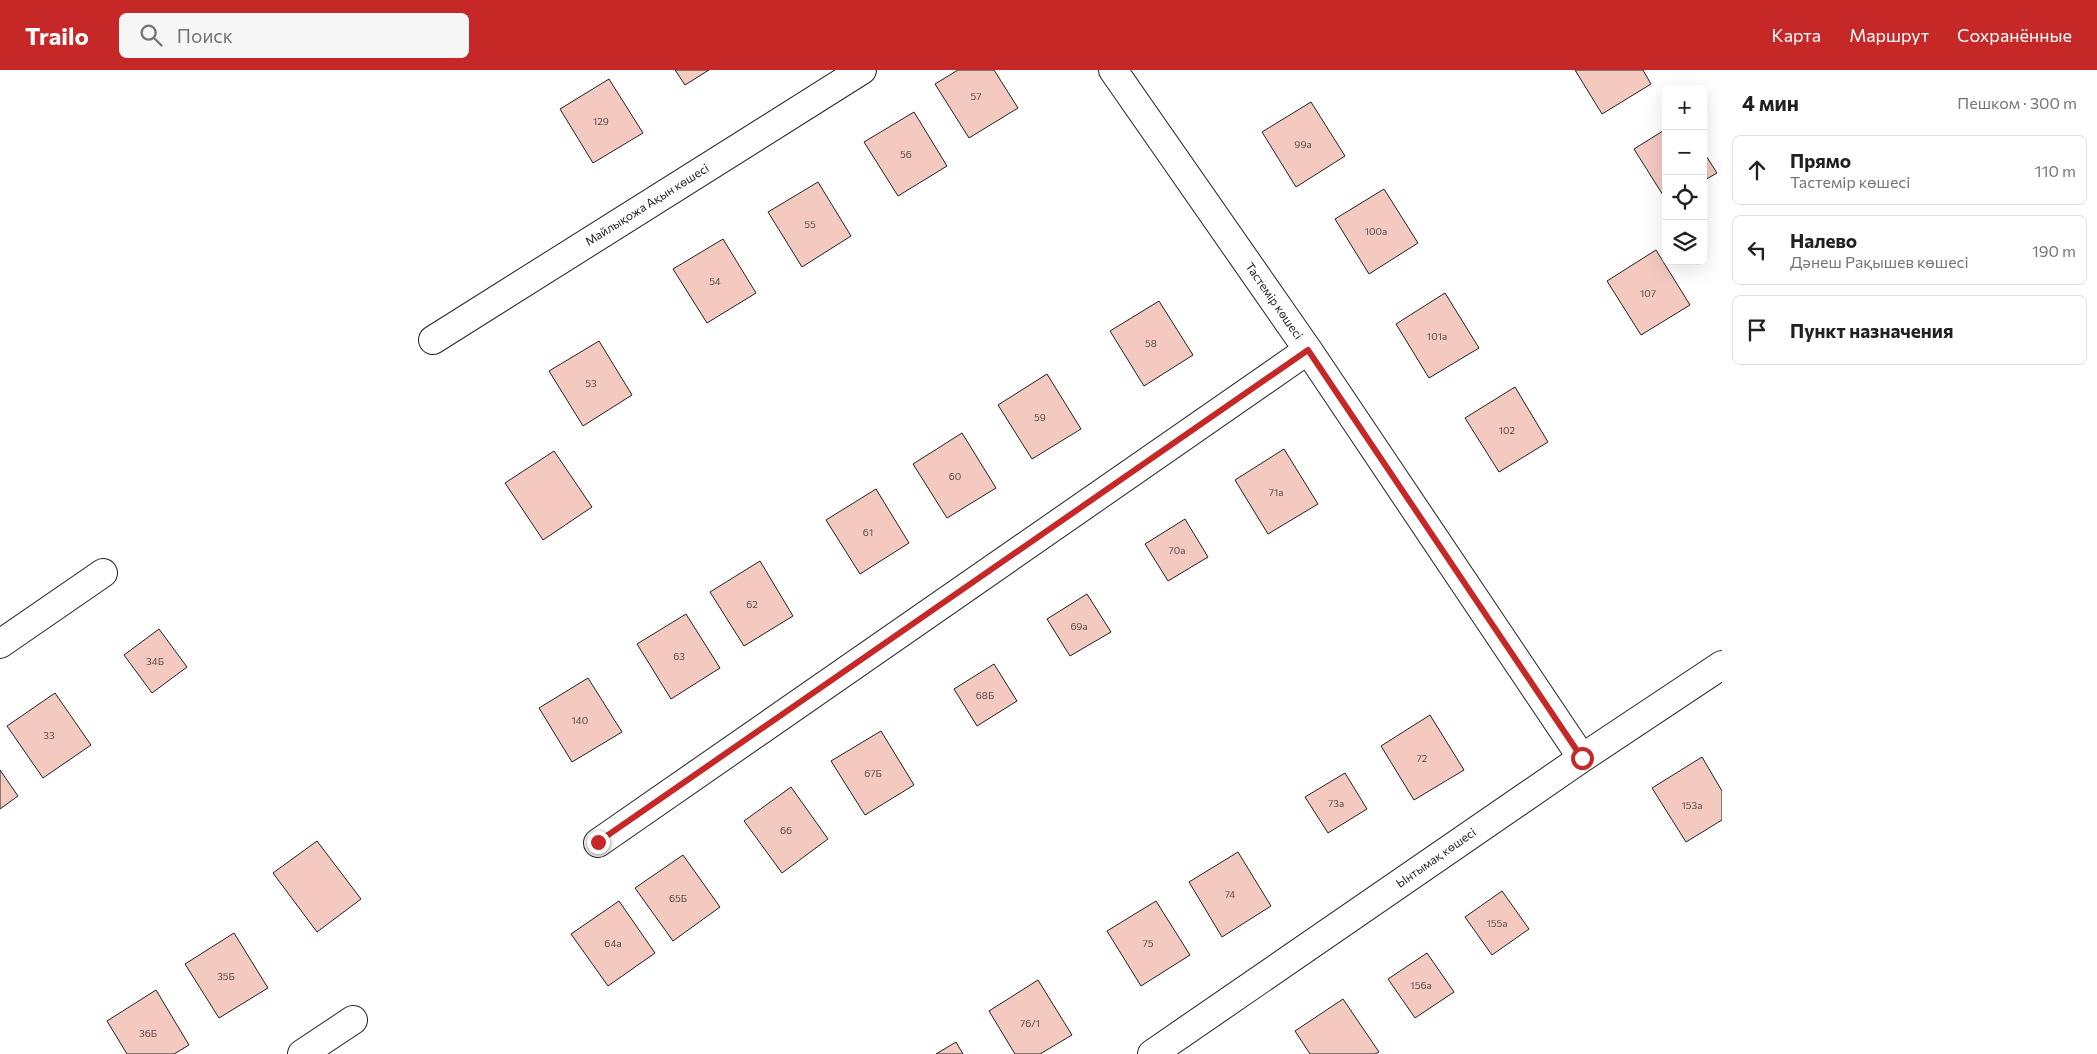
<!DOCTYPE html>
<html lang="ru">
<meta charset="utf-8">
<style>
:root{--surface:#fff;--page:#f6f6f6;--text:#202124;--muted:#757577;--line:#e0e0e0;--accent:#c62828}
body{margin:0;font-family:Commissioner,sans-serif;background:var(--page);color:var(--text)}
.controls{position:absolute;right:15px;top:15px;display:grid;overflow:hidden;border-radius:8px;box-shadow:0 5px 20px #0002}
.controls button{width:45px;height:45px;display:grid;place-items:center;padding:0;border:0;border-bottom:1px solid var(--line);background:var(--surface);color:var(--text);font:25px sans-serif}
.stop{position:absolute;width:15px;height:15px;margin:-11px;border:4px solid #c62828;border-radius:50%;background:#fff}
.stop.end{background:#c62828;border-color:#fff;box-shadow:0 1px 5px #0008}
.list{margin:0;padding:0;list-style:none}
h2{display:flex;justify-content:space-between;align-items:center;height:65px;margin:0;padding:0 20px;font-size:21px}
h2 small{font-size:16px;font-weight:400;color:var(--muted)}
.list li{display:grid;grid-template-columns:32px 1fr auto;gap:15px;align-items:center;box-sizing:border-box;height:70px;margin:0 10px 10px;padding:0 10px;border:1px solid var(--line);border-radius:8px}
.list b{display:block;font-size:19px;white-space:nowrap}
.list p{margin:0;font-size:16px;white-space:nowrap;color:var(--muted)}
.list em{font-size:16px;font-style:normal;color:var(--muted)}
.icon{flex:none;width:28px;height:28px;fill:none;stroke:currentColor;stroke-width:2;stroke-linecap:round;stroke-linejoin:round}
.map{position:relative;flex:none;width:1722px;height:984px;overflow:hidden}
header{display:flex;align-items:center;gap:30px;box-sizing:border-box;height:70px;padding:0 25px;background:var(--accent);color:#fff}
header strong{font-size:24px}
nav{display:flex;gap:28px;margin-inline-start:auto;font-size:18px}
.search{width:350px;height:45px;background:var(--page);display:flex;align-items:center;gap:12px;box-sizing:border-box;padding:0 18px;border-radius:8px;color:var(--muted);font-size:19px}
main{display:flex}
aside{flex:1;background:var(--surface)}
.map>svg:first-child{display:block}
.building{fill:#f3c9c0;stroke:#222}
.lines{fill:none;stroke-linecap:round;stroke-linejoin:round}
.street-casing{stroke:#222;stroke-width:30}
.street{stroke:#fff;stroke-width:28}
.route{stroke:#c62828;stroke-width:6}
.labels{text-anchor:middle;stroke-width:4;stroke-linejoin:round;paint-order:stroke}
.number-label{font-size:10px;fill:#564c4a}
.street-label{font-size:12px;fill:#222;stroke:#fff}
</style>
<header>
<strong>Trailo</strong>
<div class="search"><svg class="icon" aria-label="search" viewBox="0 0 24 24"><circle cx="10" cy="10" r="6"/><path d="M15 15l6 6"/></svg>Поиск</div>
<nav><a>Карта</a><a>Маршрут</a><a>Сохранённые</a></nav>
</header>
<main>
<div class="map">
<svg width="1722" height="984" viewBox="0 0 1722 984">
<rect width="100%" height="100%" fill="#fff"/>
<path class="building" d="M675,0H709L685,15Z
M958,0H994L1018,38L969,68L935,14Z
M1575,0H1643L1651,14L1602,44Z
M609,9L643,63L593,93L560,39Z
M1311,32L1345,86L1296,117L1262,62Z
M914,42L947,96L898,126L864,72Z
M1666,59V130L1634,79Z
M1703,81L1717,103L1703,111Z
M818,112L851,166L802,197L768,142Z
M1384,119L1418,173L1369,204L1335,149Z
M723,169L756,223L707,253L673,199Z
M1656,180L1690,235L1641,265L1607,211Z
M1445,223L1479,278L1429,308L1396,254Z
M1159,231L1193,285L1144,316L1110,261Z
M599,271L632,325L583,356L549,301Z
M1047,304L1081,359L1032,389L998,335Z
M1515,317L1548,372L1499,402L1465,348Z
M962,363L996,418L947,448L913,394Z
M1284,379L1318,434L1268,464L1235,410Z
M554,381L592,437L543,470L505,413Z
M876,419L909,473L860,504L826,450Z
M1185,449L1208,487L1168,511L1145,474Z
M760,491L793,546L744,576L710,522Z
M1087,524L1111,562L1070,586L1047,549Z
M686,544L720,598L671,629L637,574Z
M159,559L187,597L152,623L124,585Z
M994,594L1017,631L977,656L954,619Z
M588,608L622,662L572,692L539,638Z
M55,623L91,675L43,708L7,656Z
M1430,645L1464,700L1414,730L1381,676Z
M881,661L914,715L865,745L831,691Z
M1702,687L1722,721V750L1686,772L1652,718Z
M0,700L18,726L0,739Z
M1345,703L1367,739L1328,763L1305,727Z
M791,717L828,769L782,803L744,751Z
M317,771L361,829L317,862L273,803Z
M1238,782L1271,836L1222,867L1189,812Z
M683,785L720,837L673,871L635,818Z
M1502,821L1529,859L1492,885L1465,847Z
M619,831L655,883L608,916L571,864Z
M1156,831L1190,885L1141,916L1107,861Z
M234,863L268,918L219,948L185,894Z
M1427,883L1454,922L1415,948L1388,909Z
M1038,910L1072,965L1040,984H1015L989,941Z
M156,920L189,975L174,984H127L107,951Z
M1343,929L1379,982L1375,984H1310L1295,961Z
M956,972L963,984H936Z"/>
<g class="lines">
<g class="street-casing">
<path id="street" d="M1113,0L1308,280L1582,688
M433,270L862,0
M0,574L103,503
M598,773L1308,280
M302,984L353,950
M1152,984L1582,688L1722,595"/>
</g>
<use href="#street" class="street"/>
</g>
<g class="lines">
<path class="route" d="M598,772L1308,280L1582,688"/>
</g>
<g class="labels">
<g class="number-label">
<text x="976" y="30">57</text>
<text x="601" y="55">129</text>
<text x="1303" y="78">99а</text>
<text x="906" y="88">56</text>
<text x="810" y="158">55</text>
<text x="1376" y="165">100а</text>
<text x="715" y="215">54</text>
<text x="1648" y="227">107</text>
<text x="1437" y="270">101а</text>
<text x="1151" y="277">58</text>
<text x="591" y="317">53</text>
<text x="1040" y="351">59</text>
<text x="1507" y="364">102</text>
<text x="955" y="410">60</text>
<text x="1276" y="426">71а</text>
<text x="868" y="466">61</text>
<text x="1177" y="484">70а</text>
<text x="752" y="538">62</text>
<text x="1079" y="560">69а</text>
<text x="679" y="590">63</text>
<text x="155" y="595">34Б</text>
<text x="985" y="629">68Б</text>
<text x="580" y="654">140</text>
<text x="49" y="669">33</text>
<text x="1422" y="692">72</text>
<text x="873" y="707">67Б</text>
<text x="1336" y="737">73а</text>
<text x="1692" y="739">153а</text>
<text x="786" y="764">66</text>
<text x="1230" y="828">74</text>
<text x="678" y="832">65Б</text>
<text x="1497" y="857">155а</text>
<text x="613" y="877">64а</text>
<text x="1148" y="877">75</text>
<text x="226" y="910">35Б</text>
<text x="1421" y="919">156а</text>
<text x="1030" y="957">76/1</text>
<text x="148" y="967">36Б</text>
</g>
<g class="street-label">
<text transform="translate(647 135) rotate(-32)" y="4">Майлықожа Ақын көшесі</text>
<text transform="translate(1274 231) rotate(55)" y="4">Тастемір көшесі</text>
<text transform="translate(1436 788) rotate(-35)" y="4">Ынтымақ көшесі</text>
</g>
</g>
</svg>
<div class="controls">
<button>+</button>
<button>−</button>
<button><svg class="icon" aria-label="locate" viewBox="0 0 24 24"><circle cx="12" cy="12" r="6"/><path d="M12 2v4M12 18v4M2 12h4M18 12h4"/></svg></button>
<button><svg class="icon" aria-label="layers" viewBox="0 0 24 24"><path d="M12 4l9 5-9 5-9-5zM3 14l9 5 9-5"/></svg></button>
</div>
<div class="stop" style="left:1582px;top:688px"></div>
<div class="stop end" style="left:598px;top:772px"></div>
</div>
<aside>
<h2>4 мин<small>Пешком · 300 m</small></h2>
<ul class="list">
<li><svg class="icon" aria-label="ahead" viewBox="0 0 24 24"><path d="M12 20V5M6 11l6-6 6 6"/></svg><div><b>Прямо</b><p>Тастемір көшесі</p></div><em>110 m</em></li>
<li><svg class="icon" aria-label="left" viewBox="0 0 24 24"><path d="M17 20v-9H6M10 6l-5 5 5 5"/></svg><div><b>Налево</b><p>Дәнеш Рақышев көшесі</p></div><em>190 m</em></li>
<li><svg class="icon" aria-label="arrive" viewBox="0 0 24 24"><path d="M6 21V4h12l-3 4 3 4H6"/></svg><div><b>Пункт назначения</b></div></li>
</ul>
</aside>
</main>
